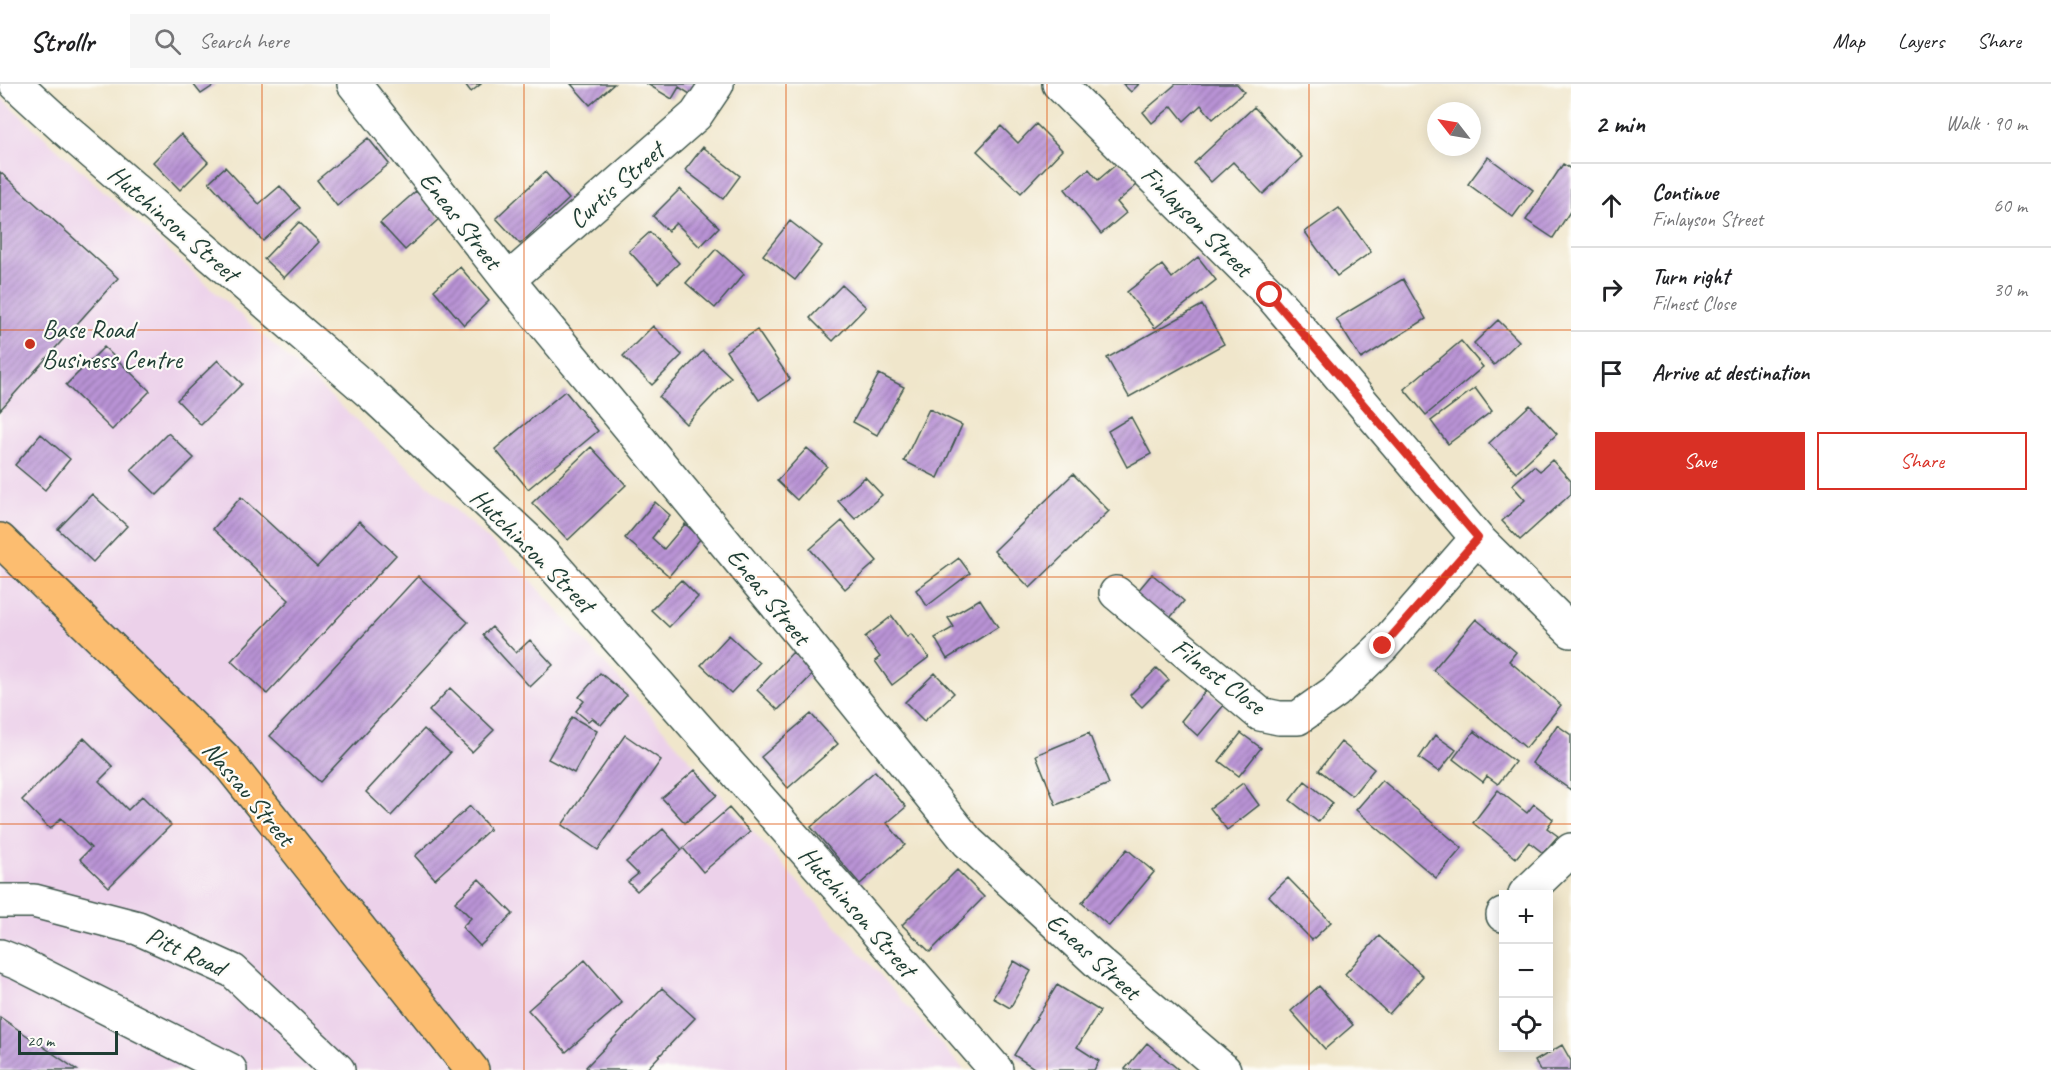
<!DOCTYPE html>
<meta charset="utf-8">
<style>
:root{--surface:#fff;--page:#f6f6f6;--text:#202124;--muted:#757577;--line:#e0e0e0;--accent:#d93025}
body{margin:0;font-family:Caveat,sans-serif;background:var(--page);color:var(--text)}
.controls{position:absolute;right:18px;bottom:18px;display:grid;overflow:hidden;border-radius:0px;box-shadow:0 3px 15px #0003}
.controls button{width:54px;height:54px;display:grid;place-items:center;padding:0;border:0;border-bottom:2px solid var(--line);background:var(--surface);color:var(--text);font:30px sans-serif}
.compass{position:absolute;left:1427px;top:18px;width:54px;height:54px;border-radius:50%;background:var(--surface);box-shadow:0 3px 15px #0003;rotate:301deg}
.scale{position:absolute;left:18px;bottom:15px;width:100px;box-sizing:border-box;padding-left:6px;border:3px solid #1f3d34;border-top:0;font-size:16px;line-height:21px;white-space:nowrap;color:#1f3d34;-webkit-text-stroke:4px #fdfcf7;paint-order:stroke}
.stop{position:absolute;width:18px;height:18px;margin:-14px;border:4px solid #d93025;border-radius:50%;background:#fff}
.stop.end{background:#d93025;border-color:#fff;box-shadow:0 2px 6px #0008}
.list{margin:0;padding:0;list-style:none}
h2{display:flex;justify-content:space-between;align-items:center;height:78px;margin:0;padding:0 24px;font-size:26px}
h2 small{font-size:20px;font-weight:400;color:var(--muted)}
.list li{display:grid;grid-template-columns:39px 1fr auto;gap:18px;align-items:center;box-sizing:border-box;height:84px;padding:0 24px;border-top:2px solid var(--line)}
.list b{display:block;font-size:22px;white-space:nowrap}
.list p{margin:0;font-size:20px;white-space:nowrap;color:var(--muted)}
.list em{font-size:20px;font-style:normal;color:var(--muted)}
.actions{display:flex;gap:12px;padding:18px 24px}
.actions a{flex:1;padding:14px 0;border:2px solid var(--accent);border-radius:0px;text-align:center;font-size:21px;color:var(--accent)}
.actions .main{background:var(--accent);color:#fff}
.icon{flex:none;width:33px;height:33px;fill:none;stroke:currentColor;stroke-width:2;stroke-linecap:round;stroke-linejoin:round}
.map{position:relative;flex:none;width:1571px;height:986px;overflow:hidden}
header{display:flex;align-items:center;gap:36px;box-sizing:border-box;height:84px;padding:0 30px;background:var(--surface);border-bottom:2px solid var(--line)}
header strong{font-size:28px}
nav{display:flex;gap:33px;margin-inline-start:auto;font-size:21px}
.search{width:420px;height:54px;background:var(--page);display:flex;align-items:center;gap:15px;box-sizing:border-box;padding:0 21px;border-radius:0px;color:var(--muted);font-size:22px}
main{display:flex}
aside{flex:1;background:var(--surface)}
.map>svg:first-child{display:block}
.built{fill:#ecd1ea}
.building{fill:url(#building-hatch)}
.lines{fill:none;stroke-linecap:round;stroke-linejoin:round}
.minor-casing{stroke:#3e564b;stroke-width:36}
.major-casing{stroke:#3e564b;stroke-width:36}
.minor{stroke:#fff;stroke-width:33}
.major{stroke:#fcbd6f;stroke-width:33}
.route{stroke:#d93025;stroke-width:8}
.grid{fill:none;stroke:#de580e;stroke-width:1.5;stroke-opacity:0.55}
.poi-dot{fill:#c8321e;stroke:#fdfcf7;stroke-width:2}
.labels{text-anchor:middle;stroke-width:4.5;stroke-linejoin:round;paint-order:stroke}
.street-label{font-size:26px;fill:#1f3d34;stroke:#fdfcf7}
.poi-label{font-size:26px;fill:#1f3d34;stroke:#fdfcf7;text-anchor:start}
</style>
<header>
<strong>Strollr</strong>
<div class="search"><svg class="icon" aria-label="search" viewBox="0 0 24 24"><circle cx="10" cy="10" r="6"/><path d="M15 15l6 6"/></svg>Search here</div>
<nav><a>Map</a><a>Layers</a><a>Share</a></nav>
</header>
<main>
<div class="map">
<svg width="1571" height="986" viewBox="0 0 1571 986">
<defs>
<pattern id="building-hatch" width="6" height="6" patternUnits="userSpaceOnUse" patternTransform="scale(1.5)"><rect width="6" height="6" fill="#b993d5"/><path d="M-1 1l2-2M0 6l6-6M5 7l2-2" fill="none" stroke="#9679ae"/></pattern>
</defs>
<rect width="100%" height="100%" fill="#fdfcf7"/>
<filter id="ink" filterUnits="userSpaceOnUse"><feTurbulence type="fractalNoise" baseFrequency=".0167" numOctaves="2"/><feDisplacementMap in="SourceGraphic" scale="12" xChannelSelector="R" yChannelSelector="G"/><feConvolveMatrix kernelMatrix="1 2 1 2 8 2 1 2 1" color-interpolation-filters="sRGB"/></filter>
<filter id="wash" filterUnits="userSpaceOnUse"><feTurbulence type="fractalNoise" baseFrequency=".008" numOctaves="4" result="noise"/><feDisplacementMap in="SourceGraphic" scale="24" xChannelSelector="R" yChannelSelector="G"/><feGaussianBlur stdDeviation="1.35" result="paint"/><feColorMatrix in="noise" values="0 0 0 0 0 0 0 0 0 0 0 0 0 0 0 0 0 1.4 0 .05"/><feComposite in="paint" operator="in"/></filter>
<g filter="url(#wash)">
<rect width="100%" height="100%" fill="#f0e6cb"/>
<path class="built" d="M0,13L524,488L964,986H0Z"/>
<g id="blocks">
<path class="building" d="M193,0H216L201,10Z
M465,0H481L471,8Z
M571,0H614L590,21Z
M647,0H705L696,14L679,3L672,15Z
M1123,0H1139L1131,8Z
M1176,0H1237L1244,8L1213,35L1201,21L1184,37L1172,22L1152,39L1143,28Z
M1254,23L1302,73L1263,110L1233,78L1211,98L1194,79Z
M1036,40L1062,66L1021,109L977,67L1001,42L1018,59Z
M181,50L208,78L180,106L153,78Z
M368,54L389,80L337,122L317,96Z
M703,63L740,92L723,115L685,86Z
M1488,73L1533,106L1513,133L1468,100Z
M1119,78L1137,101L1117,118L1126,129L1101,150L1065,105L1089,85L1098,96Z
M1563,80L1571,85V126L1553,154L1526,136Z
M225,83L259,120L280,102L300,124L263,157L209,98Z
M0,88L118,194L0,326Z
M545,88L569,115L520,160L496,134Z
M680,105L719,143L700,163L676,139L668,147L653,132Z
M416,107L440,134L405,166L380,139Z
M1339,124L1371,168L1337,192L1305,148Z
M790,137L822,162L795,196L763,171Z
M299,138L319,158L284,194L264,175Z
M650,148L679,179L658,199L629,167Z
M716,165L744,190L715,224L686,199Z
M1198,173L1216,196L1155,244L1127,208L1162,181L1172,194Z
M460,183L489,217L464,241L434,206Z
M1403,195L1426,235L1361,275L1336,235Z
M842,201L866,223L833,257L810,234Z
M1202,221L1224,260L1129,313L1107,274Z
M1498,236L1519,257L1494,281L1474,259Z
M653,242L682,271L652,301L623,272Z
M757,246L790,295L759,316L726,267Z
M1461,257L1483,283L1426,331L1404,305Z
M104,263L150,307L112,346L66,301Z
M703,267L731,293L686,340L659,313Z
M218,276L242,300L201,341L177,316Z
M879,290L904,303L877,351L853,338Z
M1475,304L1492,327L1448,360L1431,337Z
M565,307L598,347L528,405L495,365Z
M1530,321L1557,350L1516,388L1489,359Z
M929,325L962,341L938,394L904,377Z
M1131,333L1151,370L1127,383L1108,347Z
M168,349L194,374L157,411L131,386Z
M41,350L70,375L45,406L15,381Z
M591,363L626,401L568,456L532,419Z
M807,364L827,382L797,416L777,397Z
M1552,376L1571,397V410L1520,456L1502,437L1525,416L1512,401L1534,382L1540,387Z
M1073,390L1109,427L1030,504L994,467Z
M865,393L882,411L855,435L838,417Z
M92,410L127,442L93,478L58,445Z
M241,413L317,483L359,437L396,471L267,610L231,577L289,516L213,445Z
M655,418L670,431L652,454L664,465L685,440L701,454L669,492L625,454Z
M842,437L877,477L845,505L810,465Z
M959,474L970,489L927,522L916,506Z
M1152,490L1184,517L1165,540L1132,514Z
M418,492L468,538L320,698L270,652Z
M681,496L698,513L669,543L651,526Z
M980,515L998,543L947,575L935,554L954,543L948,534Z
M892,532L907,553L911,550L929,573L892,601L875,577L880,573L865,553Z
M1476,535L1516,568L1509,577L1561,621L1526,664L1433,586Z
M492,543L516,569L530,556L553,581L530,603L483,551Z
M729,551L759,579L731,609L701,581Z
M793,568L815,588L778,626L757,606Z
M1157,584L1169,596L1142,623L1130,611Z
M600,589L627,611L601,641L592,634L588,637L576,627L584,617L579,613Z
M935,589L954,609L924,637L905,618Z
M450,604L494,646L472,668L429,627Z
M1206,606L1224,621L1198,652L1181,637Z
M811,630L838,660L788,704L761,673Z
M572,633L597,647L574,689L548,675Z
M1557,641L1571,651V706L1532,679Z
M424,645L450,669L391,732L366,708Z
M1474,647L1515,678L1498,700L1487,692L1483,698L1453,675Z
M1089,649L1109,700L1056,721L1036,671Z
M1241,649L1261,664L1239,692L1219,677Z
M625,651L661,676L598,766L562,741Z
M1435,651L1456,666L1439,688L1419,674Z
M84,654L113,683L99,697L128,726L142,712L171,741L109,803L80,775L91,764L61,734L50,745L22,716Z
M1341,658L1374,685L1352,712L1319,686Z
M695,686L717,711L685,739L662,714Z
M875,687L906,723L887,739L905,761L860,800L811,743Z
M1382,696L1462,764L1436,794L1356,726Z
M1305,697L1333,719L1318,738L1290,716Z
M1243,699L1259,721L1227,746L1210,724Z
M1498,706L1527,729L1534,720L1553,735L1547,744L1558,752L1543,769L1529,758L1516,774L1473,739Z
M470,722L490,745L435,795L415,772Z
M729,724L750,748L703,788L683,764Z
M663,745L682,766L637,807L628,798L638,790L626,778Z
M1127,765L1154,788L1109,842L1082,819Z
M957,786L984,813L930,868L902,841Z
M1288,794L1331,838L1312,856L1269,812Z
M479,795L513,830L480,862L462,843L471,834L455,818Z
M1379,852L1423,892L1389,930L1345,890Z
M585,876L622,919L566,968L528,926Z
M1014,877L1031,887L1010,924L993,914Z
M1057,901L1100,927L1077,963L1099,977L1094,986H1037L1014,971Z
M1319,902L1353,941L1325,965L1291,927Z
M662,904L695,934L646,986H589L586,983Z
M0,933L77,986H0Z
M1147,959L1179,986H1126L1125,985Z
M1562,961L1571,977V986H1540L1535,977Z"/>
</g>
</g>
<g filter="url(#ink)">
<use href="#blocks" fill-opacity="0" stroke="#3e564b" stroke-width="1.5"/>
<g class="lines">
<g class="minor-casing">
<path id="minor" d="M16,0L64,44L374,312L544,471L857,825L996,986
M354,0L508,196L802,552L968,758L1100,880L1224,986
M1059,0L1271,211L1477,454L1571,547
M508,196L696,31L717,0
M1116,509L1260,630L1279,634H1298L1335,608L1383,562L1477,454
M1525,810L1571,766
M0,817H34L138,844L233,887L338,986
M1503,831H1504
M0,872L18,879L230,986"/>
</g>
<g class="major-casing">
<path id="major" d="M0,456L224,674L472,986"/>
</g>
<use href="#minor" class="minor"/>
<use href="#major" class="major"/>
</g>
</g>
<g class="lines" filter="url(#ink)">
<path class="route" d="M1270,211L1478,454L1383,562"/>
</g>
<path class="grid" d="M262,0V986M524,0V986M786,0V986M1047,0V986M1309,0V986M0,246H1571M0,493H1571M0,740H1571"/>
<circle class="poi-dot" cx="30" cy="260" r="6"/>
<g class="labels">
<g class="street-label">
<text transform="translate(616 101) rotate(-41)" y="9">Curtis Street</text>
<text transform="translate(461 136) rotate(52)" y="9">Eneas Street</text>
<text transform="translate(1197 137) rotate(45)" y="9">Finlayson Street</text>
<text transform="translate(174 139) rotate(41)" y="9">Hutchinson Street</text>
<text transform="translate(533 466) rotate(45)" y="9">Hutchinson Street</text>
<text transform="translate(769 512) rotate(51)" y="9">Eneas Street</text>
<text transform="translate(1219 592) rotate(37)" y="9">Filnest Close</text>
<text transform="translate(249 709) rotate(50)" y="9">Nassau Street</text>
<text transform="translate(858 827) rotate(49)" y="9">Hutchinson Street</text>
<text transform="translate(186 867) rotate(25)" y="9">Pitt Road</text>
<text transform="translate(1094 872) rotate(42)" y="9">Eneas Street</text>
</g>
<g class="poi-label">
<text x="42" y="254">Base Road<tspan x="42" dy="30">Business Centre</tspan></text>
</g>
</g>
</svg>
<div class="controls">
<button>+</button>
<button>−</button>
<button><svg class="icon" aria-label="locate" viewBox="0 0 24 24"><circle cx="12" cy="12" r="6"/><path d="M12 2v4M12 18v4M2 12h4M18 12h4"/></svg></button>
</div>
<svg class="compass" viewBox="-18 -18 36 36"><path d="M0-13l5 13h-10z" fill="#e53935"/><path d="M0 13l5-13h-10z" fill="#757577"/></svg>
<div class="scale">20 m</div>
<div class="stop" style="left:1270px;top:211px"></div>
<div class="stop end" style="left:1383px;top:562px"></div>
</div>
<aside>
<h2>2 min<small>Walk · 90 m</small></h2>
<ul class="list">
<li><svg class="icon" aria-label="ahead" viewBox="0 0 24 24"><path d="M12 20V5M6 11l6-6 6 6"/></svg><div><b>Continue</b><p>Finlayson Street</p></div><em>60 m</em></li>
<li><svg class="icon" aria-label="right" viewBox="0 0 24 24"><path d="M7 20v-9h11M14 6l5 5-5 5"/></svg><div><b>Turn right</b><p>Filnest Close</p></div><em>30 m</em></li>
<li><svg class="icon" aria-label="arrive" viewBox="0 0 24 24"><path d="M6 21V4h12l-3 4 3 4H6"/></svg><div><b>Arrive at destination</b></div></li>
</ul>
<div class="actions"><a class="main">Save</a><a>Share</a></div>
</aside>
</main>
